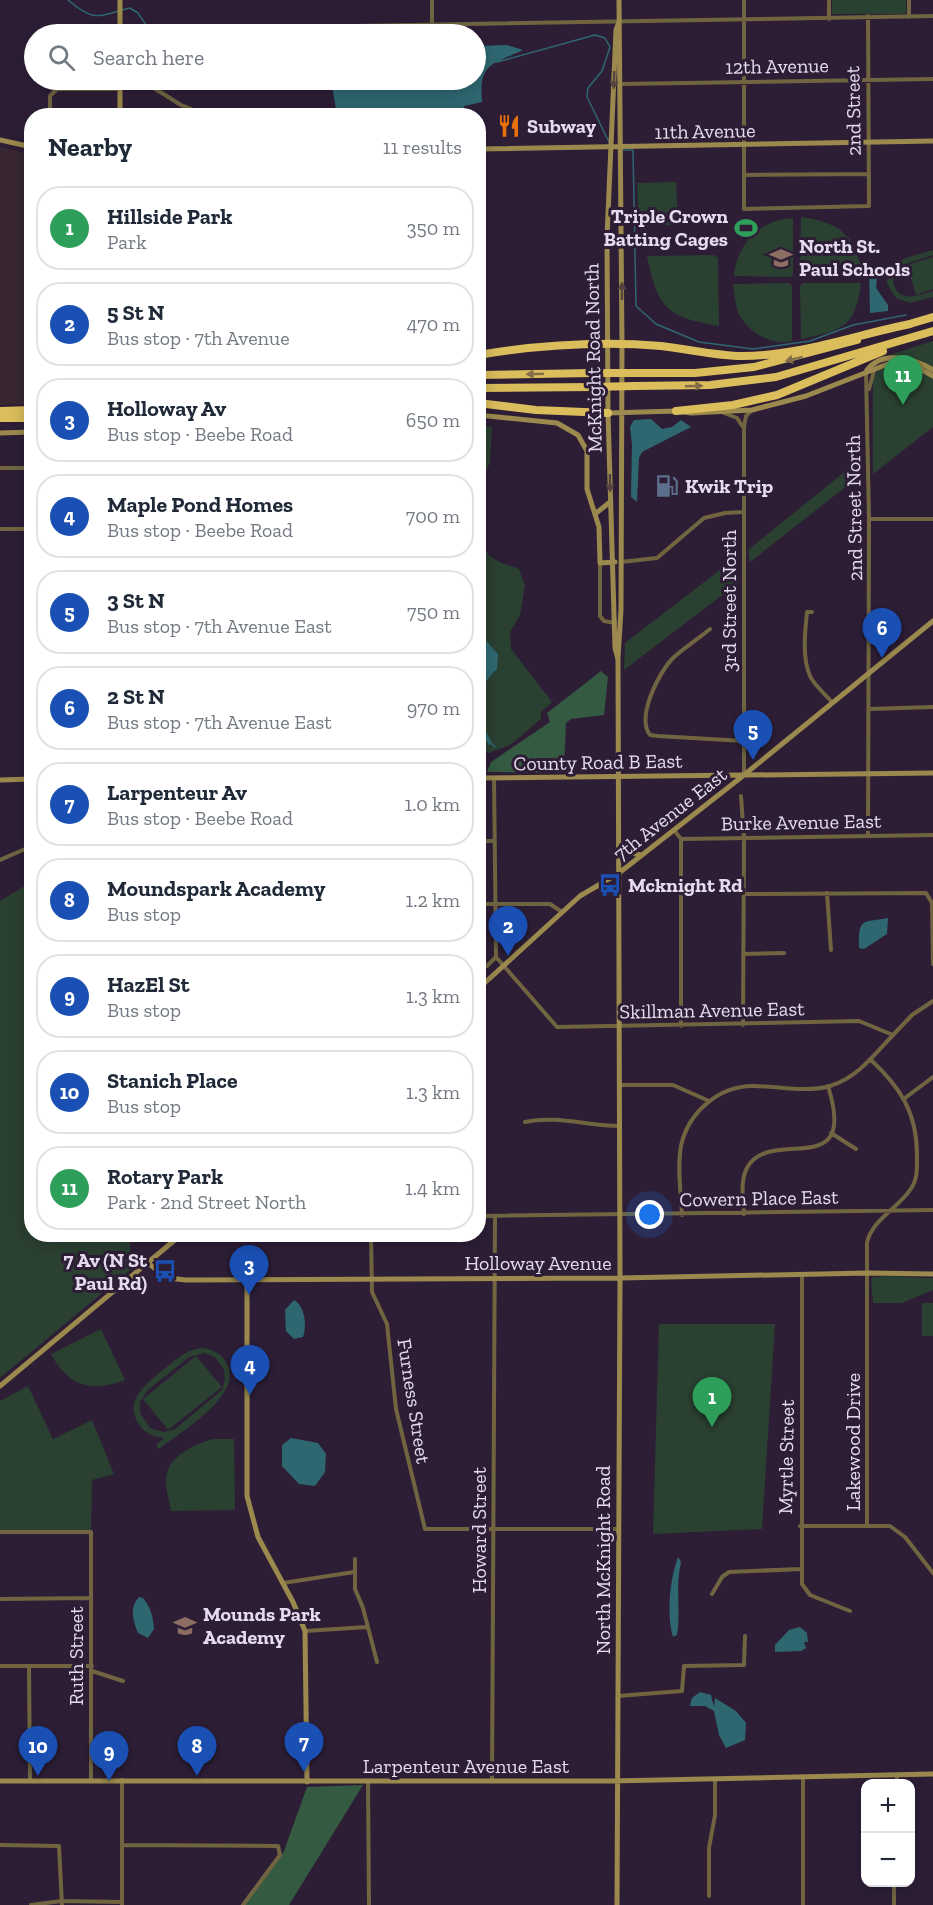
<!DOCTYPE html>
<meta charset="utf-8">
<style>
:root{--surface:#fff;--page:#f2f2f3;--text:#1f2937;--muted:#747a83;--line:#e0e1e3;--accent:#0f766e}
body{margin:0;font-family:"Zilla Slab",serif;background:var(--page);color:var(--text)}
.controls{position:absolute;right:18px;bottom:18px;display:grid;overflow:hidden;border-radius:12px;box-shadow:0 3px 15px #0003}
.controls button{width:54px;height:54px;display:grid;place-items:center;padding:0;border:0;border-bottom:2px solid var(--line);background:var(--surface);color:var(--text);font:30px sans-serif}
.you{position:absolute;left:650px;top:1215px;width:21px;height:21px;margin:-15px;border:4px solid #fff;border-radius:50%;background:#1a73e8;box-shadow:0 0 0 9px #1a73e833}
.badge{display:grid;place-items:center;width:39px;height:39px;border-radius:50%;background:var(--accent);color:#fff;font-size:20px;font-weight:700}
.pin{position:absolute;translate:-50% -50px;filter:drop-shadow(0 2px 3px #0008)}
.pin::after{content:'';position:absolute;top:32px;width:21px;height:18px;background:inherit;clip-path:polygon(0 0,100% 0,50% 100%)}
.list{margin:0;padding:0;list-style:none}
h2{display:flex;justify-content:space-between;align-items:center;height:78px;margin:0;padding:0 24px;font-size:26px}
h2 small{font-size:20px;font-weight:400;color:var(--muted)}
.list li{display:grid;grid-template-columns:39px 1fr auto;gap:18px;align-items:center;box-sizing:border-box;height:84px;margin:0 12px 12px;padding:0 12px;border:2px solid var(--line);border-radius:24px}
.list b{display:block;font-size:22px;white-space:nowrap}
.list p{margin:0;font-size:20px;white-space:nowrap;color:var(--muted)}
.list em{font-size:20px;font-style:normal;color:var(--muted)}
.icon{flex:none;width:33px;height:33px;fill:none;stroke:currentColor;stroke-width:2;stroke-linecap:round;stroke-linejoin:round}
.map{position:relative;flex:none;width:933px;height:1905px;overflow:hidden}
.search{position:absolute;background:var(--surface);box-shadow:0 3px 15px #0003;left:24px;top:24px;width:462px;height:66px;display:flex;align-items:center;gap:15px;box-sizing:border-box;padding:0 21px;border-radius:33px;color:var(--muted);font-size:22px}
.panel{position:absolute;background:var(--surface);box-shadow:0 3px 15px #0003;left:24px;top:108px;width:462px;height:1134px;border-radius:24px}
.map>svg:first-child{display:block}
.commercial{fill:#382730}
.green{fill:#2a4031;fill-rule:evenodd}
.forest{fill:#345a41}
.water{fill:#2f6771}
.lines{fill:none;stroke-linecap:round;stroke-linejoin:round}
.stream{stroke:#2f6771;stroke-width:1.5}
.street{stroke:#716541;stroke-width:4}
.secondary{stroke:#9b894d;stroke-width:5}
.highway{stroke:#dbbd5c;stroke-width:8}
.highway-bridge{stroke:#dbbd5c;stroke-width:8}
.oneway{fill:#54433e}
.oneway2{fill:#846e49}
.labels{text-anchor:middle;stroke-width:6;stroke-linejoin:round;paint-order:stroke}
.street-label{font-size:20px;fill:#e5dbec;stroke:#2d1e36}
.poi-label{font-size:20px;font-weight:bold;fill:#e5dbec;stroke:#2d1e36;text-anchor:start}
</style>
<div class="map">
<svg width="933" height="1905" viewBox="0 0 933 1905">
<rect width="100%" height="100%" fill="#2d1e36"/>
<path class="commercial" d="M0,147L31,154V404L0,405Z"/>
<path class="green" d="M832,0H906V14H832Z
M676,182L678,225H639L637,183Z
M801,217C843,223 855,236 863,277L802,276L800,274Z
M793,218V275L790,277L734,276C737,243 760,220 793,218Z
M933,250V255L900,266L893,280C896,304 917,296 933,291V297L910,303L896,298L887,284C887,258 914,256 933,250Z
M714,255L718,258L719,326C666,317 658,308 647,256Z
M933,257V289L916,295L907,265Z
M789,283L792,286V341C773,347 750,333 740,316C735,307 735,294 733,284Z
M803,283H861C855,329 842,330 801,339L800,286Z
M933,341V369L915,359L889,357V355Z
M898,364L911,366L933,378V427L873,474V379L880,367Z
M479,425L492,427L490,463L479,483Z
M863,457L862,474L750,562L748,550Z
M478,532C485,559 494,560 519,569L525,585L520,615L510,632L511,649L552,702L541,712V719L510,745L489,753L478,745Z
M738,556V583L624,670L625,643Z
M31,882L32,1234L130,1235V1270L0,1378V901Z
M889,1276L933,1278V1290L902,1303H873L871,1280L873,1277Z
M922,1303H933V1336H922Z
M659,1324H775L762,1529L653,1534Z
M101,1329L125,1380C91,1393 68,1386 51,1354Z
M200,1348C211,1348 222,1353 227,1364C244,1395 180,1432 159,1449L156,1445L164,1438C154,1437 146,1434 140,1426C122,1401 147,1383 164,1369C175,1361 185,1350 200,1348ZM204,1353L215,1357L224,1369L225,1380L222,1390L175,1429L164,1432L150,1428L140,1413V1402L148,1390L189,1357Z
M196,1356L222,1387L168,1430L143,1399Z
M28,1386L53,1439L92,1420L114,1474L92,1480L91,1532H0V1401Z
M212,1439H234L235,1510L171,1511C169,1500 164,1483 167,1473C171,1455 196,1444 212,1439Z"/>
<path class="forest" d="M601,671L608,677L604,715L571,719L566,723L564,769L559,773L487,772L491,762L550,722L547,713Z
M363,1785L289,1905H244L284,1851L307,1787Z"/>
<path class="water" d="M507,45L523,50C491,65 479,63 482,102L464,106L465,112L475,115L341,116L336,109L331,80H476V46Z
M875,266L878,269L876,288L888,305V311L870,313L869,268Z
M651,419L662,429L672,427L681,420L691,427L642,452L639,458L637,502L631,497L632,444L630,427L634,420Z
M479,633L498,654L497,669C477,686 476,707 486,732C488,737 491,738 492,744L489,745L484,737L479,739L478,668L482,664Z
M888,918L887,934L864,949L859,948C858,916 864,923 888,918Z
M294,1300C305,1306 307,1325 303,1337L294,1339L286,1331L285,1310Z
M291,1438L318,1443L326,1454L325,1472L315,1486L299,1484L282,1466V1445Z
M678,1557L681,1562C675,1589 681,1609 677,1635L673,1637C666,1614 670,1579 678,1557Z
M139,1597L143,1598C151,1608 153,1616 154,1629L148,1638L138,1633C133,1621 129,1608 139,1597Z
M800,1627L807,1633L808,1642H804L806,1648L801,1651L775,1652V1645L789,1630Z
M700,1692L711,1695L714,1707L715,1698L736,1711L746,1723L745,1740L726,1748L719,1735L714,1711L705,1706H690L692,1698Z"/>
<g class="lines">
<path class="stream" d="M68,0C95,23 98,16 130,8L138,13L152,34
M284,34L296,32L315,34
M497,62L595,35L605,38L610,47L602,71L588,88L587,97L609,142
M199,80L201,83L205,80
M622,150H633L636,306L656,324L699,342L753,349L810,341L853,325L906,315
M492,744L495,747"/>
<path class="street" d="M432,0V24
M744,0V209L869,206L868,16
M909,0V17
M829,19V0
M120,30L933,16
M141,80L181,105L196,111H300
M622,84L933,79
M50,116V96L57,89H120
M744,175L869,174
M866,372L869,519L868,836
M869,389L874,371
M724,413L737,418L743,427
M0,468H29
M869,519H933
M0,529H32
M621,562L657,558L704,518L725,513L744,512
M600,563V616L604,621L615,623
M812,612H807C805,631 802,658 810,676C814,685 825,694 832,702
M710,629C698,639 684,648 673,658C659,672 636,717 650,735L658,736L744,741
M869,709L933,707
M744,775V427L746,416L752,410
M494,779L496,957L557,1027L859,1021L893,1035L912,1015L933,1001
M741,796L744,838L743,1025
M674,830L681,839L933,835
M681,839V1026
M478,841H495
M0,860L32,846
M827,893L831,950
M744,894L926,893L932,903L933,964
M478,904H550L562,912
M743,954L784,953
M478,967L487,966L496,957
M620,1085H673L709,1101
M905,1098L933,1077
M525,1122C557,1115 587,1126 620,1126
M831,1133L856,1149
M744,1214C743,1199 740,1181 747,1168C770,1125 859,1184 828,1086
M682,1215C681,1193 677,1168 681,1146C688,1113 718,1086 753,1086C778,1086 805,1093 830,1086C857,1078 874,1055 893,1035
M478,1216L933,1210
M371,1234L372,1292L387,1324L396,1409L425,1529H618
M802,1274V1584L810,1595L850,1611
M867,1524V1243C871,1221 898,1208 910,1190C918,1180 917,1167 917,1155C917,1112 900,1087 870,1059
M800,1526H890L905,1537L933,1573
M0,1532H91V1780
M355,1559V1589L363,1608L377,1662
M283,1583L354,1572
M712,1594L722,1577L729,1572L801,1569
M0,1599L91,1598
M305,1631L367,1627
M0,1666H92
M29,1666L30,1781
M92,1671L123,1681
M618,1696L682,1691L684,1666L744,1665L745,1636
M803,1777V1905
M368,1781L369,1905
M492,1781L495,1216
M897,1784V1775
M0,1845L59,1846L62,1905
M123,1845L278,1846L280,1855L243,1905
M709,1896V1848L715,1815V1779
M31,1905L61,1901L122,1902
M122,1905V1780
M894,1905V1882"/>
<path class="secondary" d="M120,0V34
M120,116V80
M0,140L32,147
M478,149L933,141
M867,370C883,349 915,359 933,370
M608,413L676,411L691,413L752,410L806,396L893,362L915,366L933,376
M478,415L557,423L578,435L587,451V489L599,527L600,563L615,562
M0,433L32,432
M595,514L610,502
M618,658L621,609L622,345L619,0
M478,778L933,773
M0,780L32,779
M619,844L627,852L641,855
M598,886L611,887L618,894
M478,989L580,896L619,873L739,779L933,621
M148,1263L167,1278L186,1280L620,1278L868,1273L933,1274
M247,1280V1496L258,1537L293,1602L305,1631L307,1782
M0,1386L182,1234
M0,1781H611L933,1774
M617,1905L620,1278L618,659L615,648L608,413L607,237L616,30L619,22"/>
<path class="highway" d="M906,325L933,317
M478,355C539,345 600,341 661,346C689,349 716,356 743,356C799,356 856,335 910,324
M635,373H695L754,367L857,340
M478,375L592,373
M635,386L710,385L776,377L933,331
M478,388L592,387
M478,403L536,410L608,413
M0,411L32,410
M676,411L733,405L777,395L883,351
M0,418H32"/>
<path class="highway-bridge" d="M592,373H635
M592,387L635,386"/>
</g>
<defs><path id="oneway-solid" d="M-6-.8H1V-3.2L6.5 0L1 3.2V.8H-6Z" transform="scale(1.5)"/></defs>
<g class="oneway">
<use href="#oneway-solid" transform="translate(614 80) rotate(92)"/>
<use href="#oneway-solid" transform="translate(622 291) rotate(-90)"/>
<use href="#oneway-solid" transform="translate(610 483) rotate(89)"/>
</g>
<g class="oneway2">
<use href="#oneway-solid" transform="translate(794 359) rotate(166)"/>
<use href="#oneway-solid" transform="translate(535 374) rotate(179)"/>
<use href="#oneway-solid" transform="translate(694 386) rotate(-2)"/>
</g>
<defs>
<g id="restaurant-bare" transform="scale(1.8)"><path d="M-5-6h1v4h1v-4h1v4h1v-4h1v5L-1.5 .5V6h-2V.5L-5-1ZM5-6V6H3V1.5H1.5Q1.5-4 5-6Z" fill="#e8710a" stroke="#2d1e36" stroke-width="2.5" paint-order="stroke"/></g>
<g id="stadium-bare" transform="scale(1.8)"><path d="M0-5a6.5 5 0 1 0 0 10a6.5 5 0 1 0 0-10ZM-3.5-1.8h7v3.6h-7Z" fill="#2e9e5b" stroke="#2d1e36" stroke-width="2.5" paint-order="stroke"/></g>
<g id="school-bare" transform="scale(1.8)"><path d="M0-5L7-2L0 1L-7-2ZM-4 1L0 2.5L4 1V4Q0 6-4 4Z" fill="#8d6e63" stroke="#2d1e36" stroke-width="2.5" paint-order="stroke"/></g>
<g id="fuel-bare" transform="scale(1.8)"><path d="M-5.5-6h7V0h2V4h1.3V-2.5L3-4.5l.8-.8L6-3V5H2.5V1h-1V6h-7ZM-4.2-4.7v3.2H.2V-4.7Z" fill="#5c6f8a" stroke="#2d1e36" stroke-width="2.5" paint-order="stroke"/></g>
<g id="bus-bare" transform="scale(1.8)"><path d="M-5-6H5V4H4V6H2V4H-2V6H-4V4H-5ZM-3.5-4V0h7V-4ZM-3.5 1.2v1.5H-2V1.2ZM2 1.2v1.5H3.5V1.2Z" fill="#1a4fb4" stroke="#2d1e36" stroke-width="2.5" paint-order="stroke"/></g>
</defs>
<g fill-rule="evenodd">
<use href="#restaurant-bare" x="509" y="126"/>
<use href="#stadium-bare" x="746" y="228"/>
<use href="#school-bare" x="781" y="258"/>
<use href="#fuel-bare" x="667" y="486"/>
<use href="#bus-bare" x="610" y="885"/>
<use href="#bus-bare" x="165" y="1271"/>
<use href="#school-bare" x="185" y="1626"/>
</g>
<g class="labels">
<g class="street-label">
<text transform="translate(777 66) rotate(-1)" y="7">12th Avenue</text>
<text transform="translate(853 111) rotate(-91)" y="7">2nd Street</text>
<text transform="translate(705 131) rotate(-1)" y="7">11th Avenue</text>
<text transform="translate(593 358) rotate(-91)" y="7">McKnight Road North</text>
<text transform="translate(854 508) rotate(-91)" y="7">2nd Street North</text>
<text transform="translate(729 601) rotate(-90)" y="7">3rd Street North</text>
<text transform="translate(598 762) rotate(-1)" y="7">County Road B East</text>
<text transform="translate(670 814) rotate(-38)" y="7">7th Avenue East</text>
<text transform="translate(801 822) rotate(-1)" y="7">Burke Avenue East</text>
<text transform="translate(712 1010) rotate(-1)" y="7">Skillman Avenue East</text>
<text transform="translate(759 1198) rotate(-1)" y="7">Cowern Place East</text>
<text x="538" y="1270">Holloway Avenue</text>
<text transform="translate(414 1401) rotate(81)" y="7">Furness Street</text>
<text transform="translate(853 1442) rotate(-90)" y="7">Lakewood Drive</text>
<text transform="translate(786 1457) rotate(-89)" y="7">Myrtle Street</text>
<text transform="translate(479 1530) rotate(-90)" y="7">Howard Street</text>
<text transform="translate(603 1560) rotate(-90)" y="7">North McKnight Road</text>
<text transform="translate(76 1656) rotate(-90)" y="7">Ruth Street</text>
<text x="466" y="1773">Larpenteur Avenue East</text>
</g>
<g class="poi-label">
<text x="527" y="133">Subway</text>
<text x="728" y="223" text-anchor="end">Triple Crown<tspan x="728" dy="23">Batting Cages</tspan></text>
<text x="799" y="253">North St.<tspan x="799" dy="23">Paul Schools</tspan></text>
<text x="685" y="493">Kwik Trip</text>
<text x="628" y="892">Mcknight Rd</text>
<text x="147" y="1267" text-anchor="end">7 Av (N St<tspan x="147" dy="23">Paul Rd)</tspan></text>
<text x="203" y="1621">Mounds Park<tspan x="203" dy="23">Academy</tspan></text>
</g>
</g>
</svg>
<div class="controls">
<button>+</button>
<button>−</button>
</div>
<div class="you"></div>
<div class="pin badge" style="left:712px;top:1427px;background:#2e9e5b">1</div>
<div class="pin badge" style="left:508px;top:956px;background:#1a4fb4">2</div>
<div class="pin badge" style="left:249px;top:1295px;background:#1a4fb4">3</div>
<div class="pin badge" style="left:250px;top:1395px;background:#1a4fb4">4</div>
<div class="pin badge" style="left:753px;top:760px;background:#1a4fb4">5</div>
<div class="pin badge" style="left:882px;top:658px;background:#1a4fb4">6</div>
<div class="pin badge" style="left:304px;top:1772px;background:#1a4fb4">7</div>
<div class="pin badge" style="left:197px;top:1776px;background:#1a4fb4">8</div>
<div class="pin badge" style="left:109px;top:1781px;background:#1a4fb4">9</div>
<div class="pin badge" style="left:38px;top:1776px;background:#1a4fb4">10</div>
<div class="pin badge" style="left:903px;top:405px;background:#2e9e5b">11</div>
<div class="search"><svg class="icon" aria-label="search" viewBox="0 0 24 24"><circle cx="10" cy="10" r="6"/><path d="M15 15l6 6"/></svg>Search here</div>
<section class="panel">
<h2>Nearby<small>11 results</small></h2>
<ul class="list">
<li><span class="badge" style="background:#2e9e5b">1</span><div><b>Hillside Park</b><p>Park</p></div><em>350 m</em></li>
<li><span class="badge" style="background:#1a4fb4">2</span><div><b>5 St N</b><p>Bus stop · 7th Avenue</p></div><em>470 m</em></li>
<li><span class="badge" style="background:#1a4fb4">3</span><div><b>Holloway Av</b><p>Bus stop · Beebe Road</p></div><em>650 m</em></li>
<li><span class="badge" style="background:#1a4fb4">4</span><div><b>Maple Pond Homes</b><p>Bus stop · Beebe Road</p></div><em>700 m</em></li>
<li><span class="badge" style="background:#1a4fb4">5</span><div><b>3 St N</b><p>Bus stop · 7th Avenue East</p></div><em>750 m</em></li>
<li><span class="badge" style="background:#1a4fb4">6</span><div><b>2 St N</b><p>Bus stop · 7th Avenue East</p></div><em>970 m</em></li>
<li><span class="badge" style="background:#1a4fb4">7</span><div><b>Larpenteur Av</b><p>Bus stop · Beebe Road</p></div><em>1.0 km</em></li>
<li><span class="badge" style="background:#1a4fb4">8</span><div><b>Moundspark Academy</b><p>Bus stop</p></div><em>1.2 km</em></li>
<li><span class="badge" style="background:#1a4fb4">9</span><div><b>HazEl St</b><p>Bus stop</p></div><em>1.3 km</em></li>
<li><span class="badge" style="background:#1a4fb4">10</span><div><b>Stanich Place</b><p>Bus stop</p></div><em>1.3 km</em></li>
<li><span class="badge" style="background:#2e9e5b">11</span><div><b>Rotary Park</b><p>Park · 2nd Street North</p></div><em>1.4 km</em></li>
</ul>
</section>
</div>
